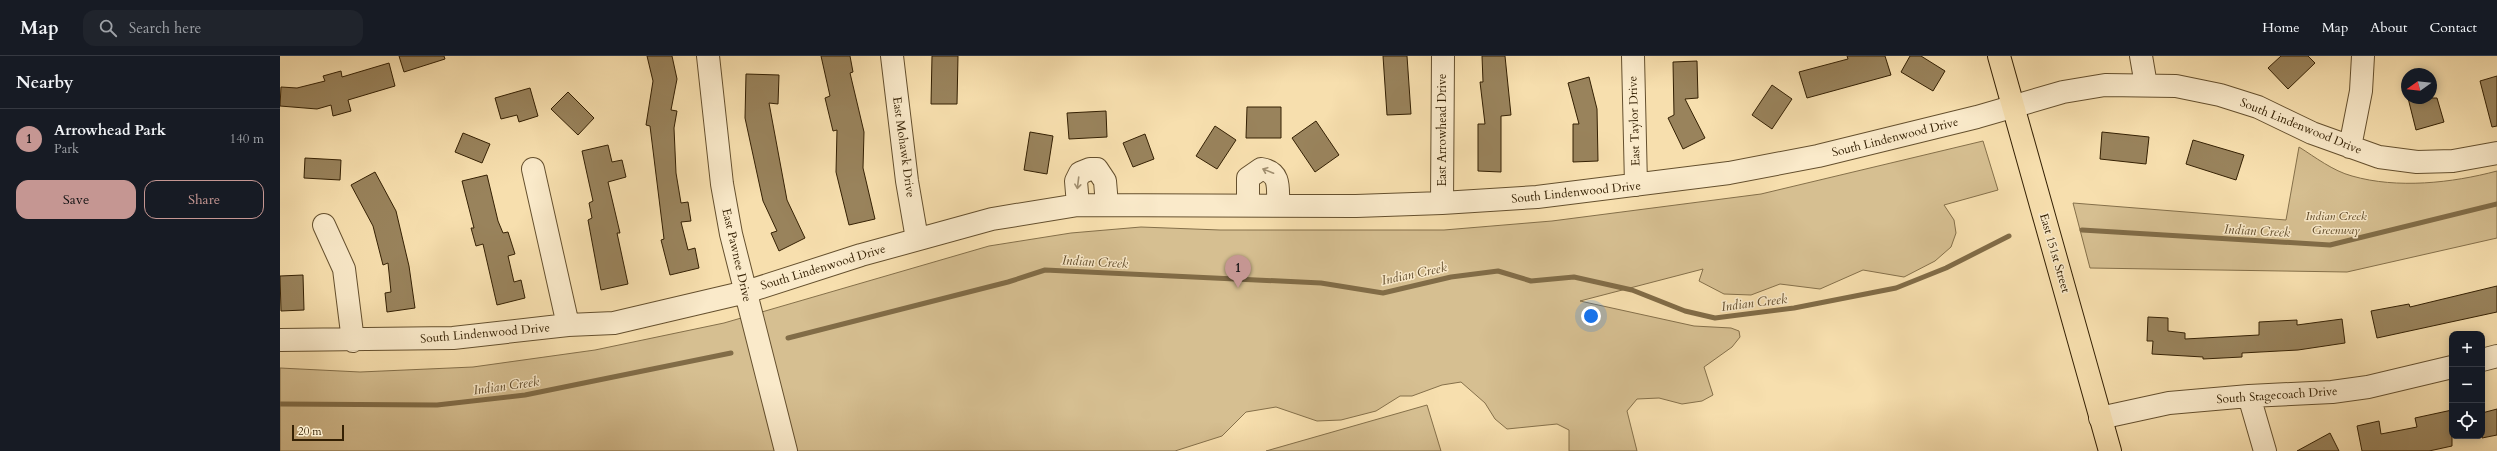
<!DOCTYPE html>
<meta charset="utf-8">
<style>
:root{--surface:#171b24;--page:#20242c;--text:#f1f3f6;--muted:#9ea1a6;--line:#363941;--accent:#c59692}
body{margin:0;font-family:Cardo,serif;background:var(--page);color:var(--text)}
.controls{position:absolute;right:12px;bottom:12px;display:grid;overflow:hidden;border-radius:8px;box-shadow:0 2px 10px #0003}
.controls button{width:36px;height:36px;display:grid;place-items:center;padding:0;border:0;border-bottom:1px solid var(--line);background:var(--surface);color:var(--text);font:20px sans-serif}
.compass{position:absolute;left:2121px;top:12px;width:36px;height:36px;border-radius:50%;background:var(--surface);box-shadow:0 2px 10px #0003;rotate:255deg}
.scale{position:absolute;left:12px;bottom:10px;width:52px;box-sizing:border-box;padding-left:4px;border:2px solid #342003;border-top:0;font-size:11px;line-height:14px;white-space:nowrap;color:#342003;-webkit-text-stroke:3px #faeaca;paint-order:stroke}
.you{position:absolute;left:1311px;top:260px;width:14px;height:14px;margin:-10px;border:3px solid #fff;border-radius:50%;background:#1a73e8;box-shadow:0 0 0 6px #1a73e833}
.badge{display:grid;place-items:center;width:26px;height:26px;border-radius:50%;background:var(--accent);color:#111;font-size:13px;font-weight:700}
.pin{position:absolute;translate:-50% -33px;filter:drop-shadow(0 1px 2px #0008)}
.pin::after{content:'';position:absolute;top:21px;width:14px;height:12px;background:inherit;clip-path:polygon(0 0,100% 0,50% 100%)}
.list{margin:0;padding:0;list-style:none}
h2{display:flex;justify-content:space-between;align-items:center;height:52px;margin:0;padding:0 16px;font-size:17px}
h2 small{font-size:13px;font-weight:400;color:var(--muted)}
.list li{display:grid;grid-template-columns:26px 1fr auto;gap:12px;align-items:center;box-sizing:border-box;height:60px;padding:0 16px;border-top:1px solid var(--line)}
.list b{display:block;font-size:15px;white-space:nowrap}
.list p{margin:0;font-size:13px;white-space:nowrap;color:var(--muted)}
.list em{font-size:13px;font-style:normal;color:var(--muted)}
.actions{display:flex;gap:8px;padding:12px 16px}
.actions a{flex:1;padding:9px 0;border:1px solid var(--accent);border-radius:12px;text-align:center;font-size:14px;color:var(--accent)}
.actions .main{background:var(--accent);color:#111}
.icon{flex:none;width:22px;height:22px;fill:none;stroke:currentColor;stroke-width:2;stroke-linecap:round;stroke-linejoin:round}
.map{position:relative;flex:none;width:2217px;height:395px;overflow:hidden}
header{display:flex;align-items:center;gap:24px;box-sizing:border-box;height:56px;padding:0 20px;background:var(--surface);border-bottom:1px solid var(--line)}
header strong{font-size:19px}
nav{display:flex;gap:22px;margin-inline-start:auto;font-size:14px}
.search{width:280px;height:36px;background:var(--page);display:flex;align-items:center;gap:10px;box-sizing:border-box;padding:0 14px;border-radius:12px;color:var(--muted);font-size:15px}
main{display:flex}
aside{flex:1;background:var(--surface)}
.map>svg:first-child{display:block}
.green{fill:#d6bf91;stroke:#85704a}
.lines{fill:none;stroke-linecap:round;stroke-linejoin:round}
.stream{stroke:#816c47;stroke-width:5}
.building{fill:#99835c;stroke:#342003}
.minor-casing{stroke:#65502e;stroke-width:24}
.major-casing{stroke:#342003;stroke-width:24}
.minor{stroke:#faeaca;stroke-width:22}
.major{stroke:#f7dfae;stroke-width:22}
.oneway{stroke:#a18f70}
.labels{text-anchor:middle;stroke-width:3;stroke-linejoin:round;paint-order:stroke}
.street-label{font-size:12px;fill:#342003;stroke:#faeaca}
.park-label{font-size:12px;font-style:italic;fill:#5c4826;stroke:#faeaca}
.water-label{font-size:13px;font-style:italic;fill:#614c2b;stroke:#faeaca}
</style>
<header>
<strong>Map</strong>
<div class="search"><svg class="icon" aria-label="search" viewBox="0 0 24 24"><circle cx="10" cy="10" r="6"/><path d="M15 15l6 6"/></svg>Search here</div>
<nav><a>Home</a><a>Map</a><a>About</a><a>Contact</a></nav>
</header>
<main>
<aside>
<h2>Nearby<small></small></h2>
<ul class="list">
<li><span class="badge">1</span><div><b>Arrowhead Park</b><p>Park</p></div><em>140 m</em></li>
</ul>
<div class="actions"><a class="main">Save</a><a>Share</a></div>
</aside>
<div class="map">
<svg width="2217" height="395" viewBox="0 0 2217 395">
<rect width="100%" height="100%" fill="#f7dfae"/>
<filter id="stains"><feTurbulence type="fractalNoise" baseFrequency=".005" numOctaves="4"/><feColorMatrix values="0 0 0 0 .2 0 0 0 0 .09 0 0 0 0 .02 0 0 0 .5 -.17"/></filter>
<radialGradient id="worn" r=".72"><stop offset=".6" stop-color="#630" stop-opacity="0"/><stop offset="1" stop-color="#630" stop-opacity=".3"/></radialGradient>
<path class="green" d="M1703,85L1718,134L1664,149L1674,164L1676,177L1671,191L1655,205L1624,221L1583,214L1540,233L1500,228L1471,239L1444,238L1419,225L1423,213L1300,245L1414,270L1451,272L1459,275L1460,281L1452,291L1424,311L1433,339L1422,345L1402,348L1379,342L1357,343L1347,355L1357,395H1289V374L1277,368L1227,373L1215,363L1205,347L1181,326L1162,329L1132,340H1120L1096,355L1061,364L1037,365L996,351L966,356L942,380L895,395H0V312L80,316L193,311L315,294L444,267L709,190L791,177L861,171L940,174H1164L1272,165L1481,138Z
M2019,91C2035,101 2053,115 2072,120C2117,133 2172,127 2217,115V182L2067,216L1810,212L1793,147L2006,164Z
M1147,349L1161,395H986Z"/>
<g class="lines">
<path class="stream" d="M1802,174L2050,189L2217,148
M508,282L728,226L765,214L1041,227L1103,237L1171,221L1218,215L1251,225L1294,221L1352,234L1405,255L1435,262L1514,252L1616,232L1666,212L1729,180
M0,348L157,349L245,339L451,297"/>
</g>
<path class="building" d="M119,0H164L165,3L124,16Z
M367,0H392L397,23L391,54L397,55L394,72L396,117L401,147L408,146L411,165L401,166L408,194L415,192L419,212L390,219L381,184L384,183L370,70L366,69L373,25Z
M541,0H570L573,16L570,17L584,76L583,112L595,163L569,169L556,116L557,74L553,75L545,42L550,40Z
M652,0H678L677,48H651Z
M1103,0H1127L1131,58L1107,59Z
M1202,0H1225L1231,59L1221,60V116L1198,115V68H1205L1200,26H1203Z
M1567,0H1605L1611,19L1527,42L1519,16L1568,3Z
M1630,0H1641L1665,15L1653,35L1621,16Z
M2001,0H2028L2035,7L2008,33L1988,12Z
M1417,5L1418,42L1405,43L1425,82L1403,93L1388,62L1394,59L1393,6Z
M109,7L115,30L68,44L71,55L53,60L51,49L37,53L0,50L1,31L17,32L45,25L43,20L61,15L62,21Z
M466,18L499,19L498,48L489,47L507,144L525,182L499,195L491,177L497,175L483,145L465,62Z
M2217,20V70L2212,71L2200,25Z
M1309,21L1317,53L1318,105L1293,106V68H1299L1288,27Z
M1492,29L1512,43L1492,73L1472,59Z
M250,32L258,60L239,66L237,59L221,63L215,42Z
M288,36L314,62L298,79L271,53Z
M2128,42H2157L2164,66L2136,74Z
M967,51H1001V82H966Z
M826,55L827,81L789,83L787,57Z
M1036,65L1059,99L1035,116L1012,82Z
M935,70L956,84L937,113L916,100Z
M750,76L773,80L767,118L744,114Z
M1822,76L1869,81L1866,108L1820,103Z
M183,77L210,88L202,107L175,96Z
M865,78L874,103L853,111L843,87Z
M1913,84L1964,99L1956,124L1906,108Z
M328,89L332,106L342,104L346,121L328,126L340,177H337L348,228L321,234L308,164L312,162L309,147L313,145L302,95Z
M25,102L61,104L60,124L24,122Z
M95,116L116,155L129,210L135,252L107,256L105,237L111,236L108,207L103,209L93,170L71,129Z
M207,119L218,165L223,177L228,176L235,198L228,200L234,226L241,224L245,242L217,249L203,188L196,190L191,172H194L182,125Z
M23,219L24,254L1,255L0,220Z
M2217,230V256L2097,282L2091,255L2129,248L2130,251Z
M1868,261L1888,262V275L1905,277V283L1979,279V266L2017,264V269L2062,263L2065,287L2018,294L1962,297V301L1923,303V301L1872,298L1873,285H1867Z
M2217,353V379L2202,382V357Z
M2172,354V390L2149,395H2082L2077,370L2099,365L2101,378L2137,371L2135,362Z
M2050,377L2059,395H2017Z"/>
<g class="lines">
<g class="minor-casing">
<path id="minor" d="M428,0L442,128L451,178L506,395
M612,0L627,125L637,183
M1353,0L1356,129
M1861,0L1866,29
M2070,91L2081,35L2083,0
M253,113L288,269
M1162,147L1163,0
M968,148V122L981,113C1001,116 998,132 998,149
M798,149L796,125L800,117L810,113H817L825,125L827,149
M44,169L64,213L73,285
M0,284L173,282L288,269L334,267L466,236L581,199L712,163L798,149L1076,150L1162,147L1257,141L1449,117L1538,100L1697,61L1783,36L1825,29L1896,30L1940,39L1978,51L2032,77L2099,101L2137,106L2173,105L2217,97
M2202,304L2217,300
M1969,340L1985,395
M1820,362L1889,347L1969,340L2052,336L2088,331L2172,311"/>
</g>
<g class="major-casing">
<path id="major" d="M1719,0L1830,395"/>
</g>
<use href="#minor" class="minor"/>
<use href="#major" class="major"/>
</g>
<defs><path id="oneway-shaft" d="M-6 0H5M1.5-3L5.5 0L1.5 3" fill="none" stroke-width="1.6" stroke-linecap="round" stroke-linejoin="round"/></defs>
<g class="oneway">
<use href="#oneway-shaft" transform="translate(988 115) rotate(-158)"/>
<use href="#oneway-shaft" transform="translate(798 127) rotate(97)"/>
</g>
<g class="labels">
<g class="street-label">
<text transform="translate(1354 65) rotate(-92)" y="4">East Taylor Drive</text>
<text transform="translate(2021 70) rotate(22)" y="4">South Lindenwood Drive</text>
<text transform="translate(1162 74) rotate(-90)" y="4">East Arrowhead Drive</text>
<text transform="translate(1615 81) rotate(-14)" y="4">South Lindenwood Drive</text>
<text transform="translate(624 91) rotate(82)" y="4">East Mohawk Drive</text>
<text transform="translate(1296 136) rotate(-6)" y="4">South Lindenwood Drive</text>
<text transform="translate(1775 197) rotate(74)" y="4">East 151st Street</text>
<text transform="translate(457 199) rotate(77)" y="4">East Pawnee Drive</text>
<text transform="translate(543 211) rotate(-17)" y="4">South Lindenwood Drive</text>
<text transform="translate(205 277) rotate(-5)" y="4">South Lindenwood Drive</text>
<text transform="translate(1997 339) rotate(-4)" y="4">South Stagecoach Drive</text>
</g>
<g class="park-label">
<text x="2056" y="164">Indian Creek<tspan x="2056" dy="14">Greenway</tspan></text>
</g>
<g class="water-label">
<text transform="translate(1977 174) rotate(3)" y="5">Indian Creek</text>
<text transform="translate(815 205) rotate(3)" y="5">Indian Creek</text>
<text transform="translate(1134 217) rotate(-12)" y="5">Indian Creek</text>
<text transform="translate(1474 246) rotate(-7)" y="5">Indian Creek</text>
<text transform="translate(226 329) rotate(-8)" y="5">Indian Creek</text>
</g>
</g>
<rect width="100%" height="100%" filter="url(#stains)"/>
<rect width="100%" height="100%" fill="url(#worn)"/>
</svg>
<div class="controls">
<button>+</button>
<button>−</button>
<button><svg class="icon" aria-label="locate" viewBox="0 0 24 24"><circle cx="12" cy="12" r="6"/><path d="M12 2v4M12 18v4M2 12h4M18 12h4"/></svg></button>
</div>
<svg class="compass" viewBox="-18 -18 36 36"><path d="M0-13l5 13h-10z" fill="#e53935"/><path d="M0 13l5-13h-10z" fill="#9ea1a6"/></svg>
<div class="scale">20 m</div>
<div class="you"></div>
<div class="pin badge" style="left:958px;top:232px">1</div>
</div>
</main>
